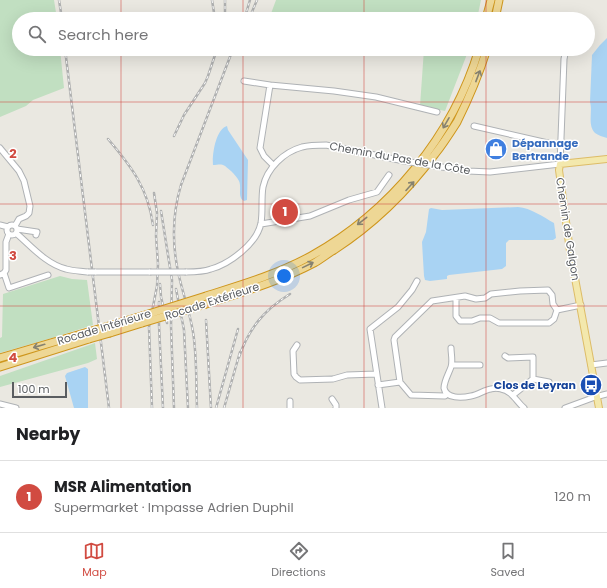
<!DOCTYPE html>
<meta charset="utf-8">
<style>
:root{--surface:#fff;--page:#f2f2f2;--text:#202124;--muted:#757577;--line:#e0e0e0;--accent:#d14b41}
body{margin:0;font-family:Poppins,sans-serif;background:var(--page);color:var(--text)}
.scale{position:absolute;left:12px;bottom:10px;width:55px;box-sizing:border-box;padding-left:4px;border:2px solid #5a5d60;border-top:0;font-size:11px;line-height:14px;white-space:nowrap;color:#5a5d60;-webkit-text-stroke:3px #fff;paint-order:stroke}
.you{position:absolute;left:284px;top:276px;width:14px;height:14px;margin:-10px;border:3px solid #fff;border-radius:50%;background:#1a73e8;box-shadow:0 0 0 6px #1a73e833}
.badge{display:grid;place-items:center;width:26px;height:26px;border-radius:50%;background:var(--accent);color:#fff;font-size:13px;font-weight:700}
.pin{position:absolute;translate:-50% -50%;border:2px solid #fff;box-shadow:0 1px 4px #0006}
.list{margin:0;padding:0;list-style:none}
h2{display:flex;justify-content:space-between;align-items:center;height:52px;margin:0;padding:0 16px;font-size:17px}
h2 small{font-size:13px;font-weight:400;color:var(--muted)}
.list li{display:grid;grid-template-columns:26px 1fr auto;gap:12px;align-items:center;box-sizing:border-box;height:72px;padding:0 16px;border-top:1px solid var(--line)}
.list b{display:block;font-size:15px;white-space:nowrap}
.list p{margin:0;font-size:13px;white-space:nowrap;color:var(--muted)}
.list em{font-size:13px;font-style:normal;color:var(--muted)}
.icon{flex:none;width:22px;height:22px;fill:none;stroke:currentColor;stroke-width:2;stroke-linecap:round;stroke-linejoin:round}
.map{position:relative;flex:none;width:607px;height:408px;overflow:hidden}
.search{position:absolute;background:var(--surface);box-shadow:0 4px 16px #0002;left:12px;right:12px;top:12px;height:44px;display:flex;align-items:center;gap:10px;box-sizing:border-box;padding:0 14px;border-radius:22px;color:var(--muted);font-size:15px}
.sheet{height:124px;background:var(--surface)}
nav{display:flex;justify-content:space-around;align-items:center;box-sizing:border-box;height:56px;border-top:1px solid var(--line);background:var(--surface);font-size:11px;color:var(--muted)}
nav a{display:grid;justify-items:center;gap:2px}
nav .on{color:var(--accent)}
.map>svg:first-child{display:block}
.green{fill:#c1dfc1}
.water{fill:#a9d3f3}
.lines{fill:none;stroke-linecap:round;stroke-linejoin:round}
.minor-casing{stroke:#afb2b5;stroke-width:7}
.major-casing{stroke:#ddbc67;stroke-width:8}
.highway-casing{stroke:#ce961d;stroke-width:9}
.minor{stroke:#fff;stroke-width:5}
.major{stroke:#f3e8ad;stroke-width:6}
.highway{stroke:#eed795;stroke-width:7}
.rail-casing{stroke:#afb0b0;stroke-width:2.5}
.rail{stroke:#fff;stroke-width:1;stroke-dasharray:3;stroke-linecap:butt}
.minor-bridge-casing{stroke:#afb2b5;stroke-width:7;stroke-linecap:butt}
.highway-bridge-casing{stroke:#ce961d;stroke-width:9;stroke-linecap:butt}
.minor-bridge{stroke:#fff;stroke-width:5}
.highway-bridge{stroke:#eed795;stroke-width:7}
.oneway{stroke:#868270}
.grid{fill:none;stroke:#d14b41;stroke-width:1;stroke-opacity:0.55}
.labels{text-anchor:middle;stroke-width:3;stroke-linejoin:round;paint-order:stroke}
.shop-label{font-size:11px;font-weight:bold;fill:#366cbe;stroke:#fff;text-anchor:start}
.street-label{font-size:11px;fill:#5a5d60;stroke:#fff}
.transit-label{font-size:11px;font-weight:bold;fill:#164399;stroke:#fff;text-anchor:end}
.grid-label{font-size:13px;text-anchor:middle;font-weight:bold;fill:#d14b41;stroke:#fff;stroke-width:3;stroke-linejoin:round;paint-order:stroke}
</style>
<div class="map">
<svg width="607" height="408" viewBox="0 0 607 408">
<rect width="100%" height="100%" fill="#eae8e1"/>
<path class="green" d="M0,0H54L57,19H19V49H60L64,88L33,100L26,106L0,117Z
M276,0H481L477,19H269Z
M424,49H469L445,111L420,106Z
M60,276L72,279L87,280L93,325L55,337L0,353V338L2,337L3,294Z
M95,343L97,359L88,363L0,387V376Z"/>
<path class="water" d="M607,38V138C603,137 598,135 595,133C587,125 593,111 590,102L592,55L600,45Z
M227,126L228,130L248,160L247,200L244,201C237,197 242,188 239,181C237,177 234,174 231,171C228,169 226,166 223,165C220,164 217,165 213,165C212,154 216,129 227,126Z
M518,207C531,208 543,217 554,223L556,238L553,240H509L506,243V266L502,269L449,275L447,276V279L430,281L425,280L424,276L422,242L426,232L429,209L431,208L442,210Z
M85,367L88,369V408H74L65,376L67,373Z"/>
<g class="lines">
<g class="minor-casing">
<path id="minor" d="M244,81L270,85L334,91L376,97L437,112
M270,85L260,148L264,156L273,165
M474,126L561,146
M0,148L19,171L24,181L30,206L29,213L26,216L19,219L15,226
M442,167L468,171L490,172L560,164L564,59L565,54L567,50
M261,224L310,216L349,200L377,192L389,175
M7 230a5 5 0 1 1 10 0a5 5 0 1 1-10 0Z
M0,225L8,227
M17,229L37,232L36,235
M16,233C31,246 46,264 66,269C73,271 81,271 88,272
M95,272H150
M186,272C194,272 203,272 211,269C229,264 257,244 261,223C263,211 261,199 263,187C267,168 284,152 302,147C310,145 318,145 326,145L404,161
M4,273L9,288L48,275
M0,275L4,273L6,270V242L9,234
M456,298V316L460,321H472L480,318H490L499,323H549L554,319L557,310L581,305
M297,345L293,351L294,374L296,377L300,380L333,379L347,375L376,374
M451,348C451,354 453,361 451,367C449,373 444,381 444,388C446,399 462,398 471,396C478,395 484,390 491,389C494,388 498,388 501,389C512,391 516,401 524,408
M505,356L508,358L533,357V379L513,395
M452,365H480
M591,365L607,363
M533,379L549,382
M400,382L394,340L395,337L432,301L465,296L476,299L485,298L491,294L520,291L548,290L552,295L553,304L557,310
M378,385L400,382L411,395L445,396L447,394
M332,399L336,405V408
M290,401V408
M0,404L16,408
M382,408L370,329L398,307L412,290L417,281
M565,408L595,397L607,394"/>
</g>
<g class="major-casing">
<path id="major" d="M599,408L570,251L559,170L560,164L607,159"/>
</g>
<g class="highway-casing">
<path id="highway" d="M486,19L491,0
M495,19L499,0
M206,296C241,285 278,274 311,256C390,212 453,136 479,49
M206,304C243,292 280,281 314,263C321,259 327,254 334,250C374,224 406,193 435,154C443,144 450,133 457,122C469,98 479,74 487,49
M109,326L142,316
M110,333L142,323
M0,358L88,332
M0,367L89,339"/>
</g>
<use href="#minor" class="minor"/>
<use href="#major" class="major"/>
<use href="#highway" class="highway"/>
<g class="rail-casing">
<path id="rail" d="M59,0L62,19
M212,0L215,19
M225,0V19
M245,17L250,0
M232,19L233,15
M249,19L257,0
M65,49L109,408
M174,136L184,115L205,83L208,76L217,49
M108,139C131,166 148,188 153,225
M161,211L172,280L171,326L174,408
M160,284L161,297L167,323
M176,289L184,330L188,408
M159,302V325L163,408
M206,320L211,408
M239,357C249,328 264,310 290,294
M152,408L149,327L157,286L158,264L156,236L157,213L154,193
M197,408C196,383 197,356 193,332C190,313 183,294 179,276C172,246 172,215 181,185L233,49
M216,408L238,329
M224,408L240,352"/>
</g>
<use href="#rail" class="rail"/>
<g class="minor-bridge-casing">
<path id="minor-bridge" d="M404,161L442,167
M88,272H95
M150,272H186"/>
</g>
<g class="highway-bridge-casing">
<path id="highway-bridge" d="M142,316L206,296
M142,323L206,304
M88,332L109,326
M89,339L110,333"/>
</g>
<use href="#minor-bridge" class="minor-bridge"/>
<use href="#highway-bridge" class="highway-bridge"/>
</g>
<defs><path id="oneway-shaft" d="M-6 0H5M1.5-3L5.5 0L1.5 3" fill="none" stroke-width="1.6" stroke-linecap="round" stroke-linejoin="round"/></defs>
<g class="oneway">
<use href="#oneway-shaft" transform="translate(478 76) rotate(-69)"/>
<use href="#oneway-shaft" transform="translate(446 123) rotate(120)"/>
<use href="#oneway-shaft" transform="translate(410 186) rotate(-48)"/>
<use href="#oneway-shaft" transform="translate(362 221) rotate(142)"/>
<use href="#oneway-shaft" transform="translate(308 265) rotate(-26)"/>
<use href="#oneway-shaft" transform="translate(39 346) rotate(164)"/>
</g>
<path class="grid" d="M121,0V19M243,0V19M364,0V19M486,0V19M121,49V408M243,49V408M364,49V408M486,49V408M0,102H607M0,204H607M0,306H607"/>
<defs>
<g id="shop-disc" transform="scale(1.15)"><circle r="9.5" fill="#3f7fe0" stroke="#fff"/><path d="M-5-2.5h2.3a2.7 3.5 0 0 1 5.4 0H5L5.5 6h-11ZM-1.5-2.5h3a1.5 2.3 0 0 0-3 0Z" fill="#fff"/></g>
<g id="bus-disc" transform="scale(1.15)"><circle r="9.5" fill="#1a4fb4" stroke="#fff"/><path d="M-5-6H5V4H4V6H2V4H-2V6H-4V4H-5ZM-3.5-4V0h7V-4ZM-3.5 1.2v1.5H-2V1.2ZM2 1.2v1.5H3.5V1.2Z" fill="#fff"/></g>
</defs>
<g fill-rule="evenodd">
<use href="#shop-disc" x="496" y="149"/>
<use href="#bus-disc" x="591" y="385"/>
</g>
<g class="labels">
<g class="shop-label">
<text x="512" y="147">Dépannage<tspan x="512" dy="13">Bertrande</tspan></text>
</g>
<g class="street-label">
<text transform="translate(400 158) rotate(10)" y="4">Chemin du Pas de la Côte</text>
<text transform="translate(568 229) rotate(81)" y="4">Chemin de Galgon</text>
<text transform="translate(212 301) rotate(-18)" y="4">Rocade Extérieure</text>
<text transform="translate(104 327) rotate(-17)" y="4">Rocade Intérieure</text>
</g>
<g class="transit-label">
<text x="576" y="389">Clos de Leyran</text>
</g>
</g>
<g class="grid-label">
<text x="13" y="158">2</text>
<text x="13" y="260">3</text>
<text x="13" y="362">4</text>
</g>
</svg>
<div class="scale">100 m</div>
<div class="you"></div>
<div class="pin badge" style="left:285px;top:212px">1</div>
<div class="search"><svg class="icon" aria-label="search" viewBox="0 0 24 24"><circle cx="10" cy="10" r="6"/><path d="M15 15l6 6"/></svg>Search here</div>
</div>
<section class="sheet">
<h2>Nearby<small></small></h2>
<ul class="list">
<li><span class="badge">1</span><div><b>MSR Alimentation</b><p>Supermarket · Impasse Adrien Duphil</p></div><em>120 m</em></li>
</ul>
</section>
<nav>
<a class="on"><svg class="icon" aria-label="map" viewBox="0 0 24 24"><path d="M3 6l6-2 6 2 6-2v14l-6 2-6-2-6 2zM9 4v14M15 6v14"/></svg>Map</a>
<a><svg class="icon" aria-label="directions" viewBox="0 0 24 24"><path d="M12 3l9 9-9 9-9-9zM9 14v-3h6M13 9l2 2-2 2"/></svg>Directions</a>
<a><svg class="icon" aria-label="saved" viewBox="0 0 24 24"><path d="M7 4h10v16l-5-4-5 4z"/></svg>Saved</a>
</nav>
